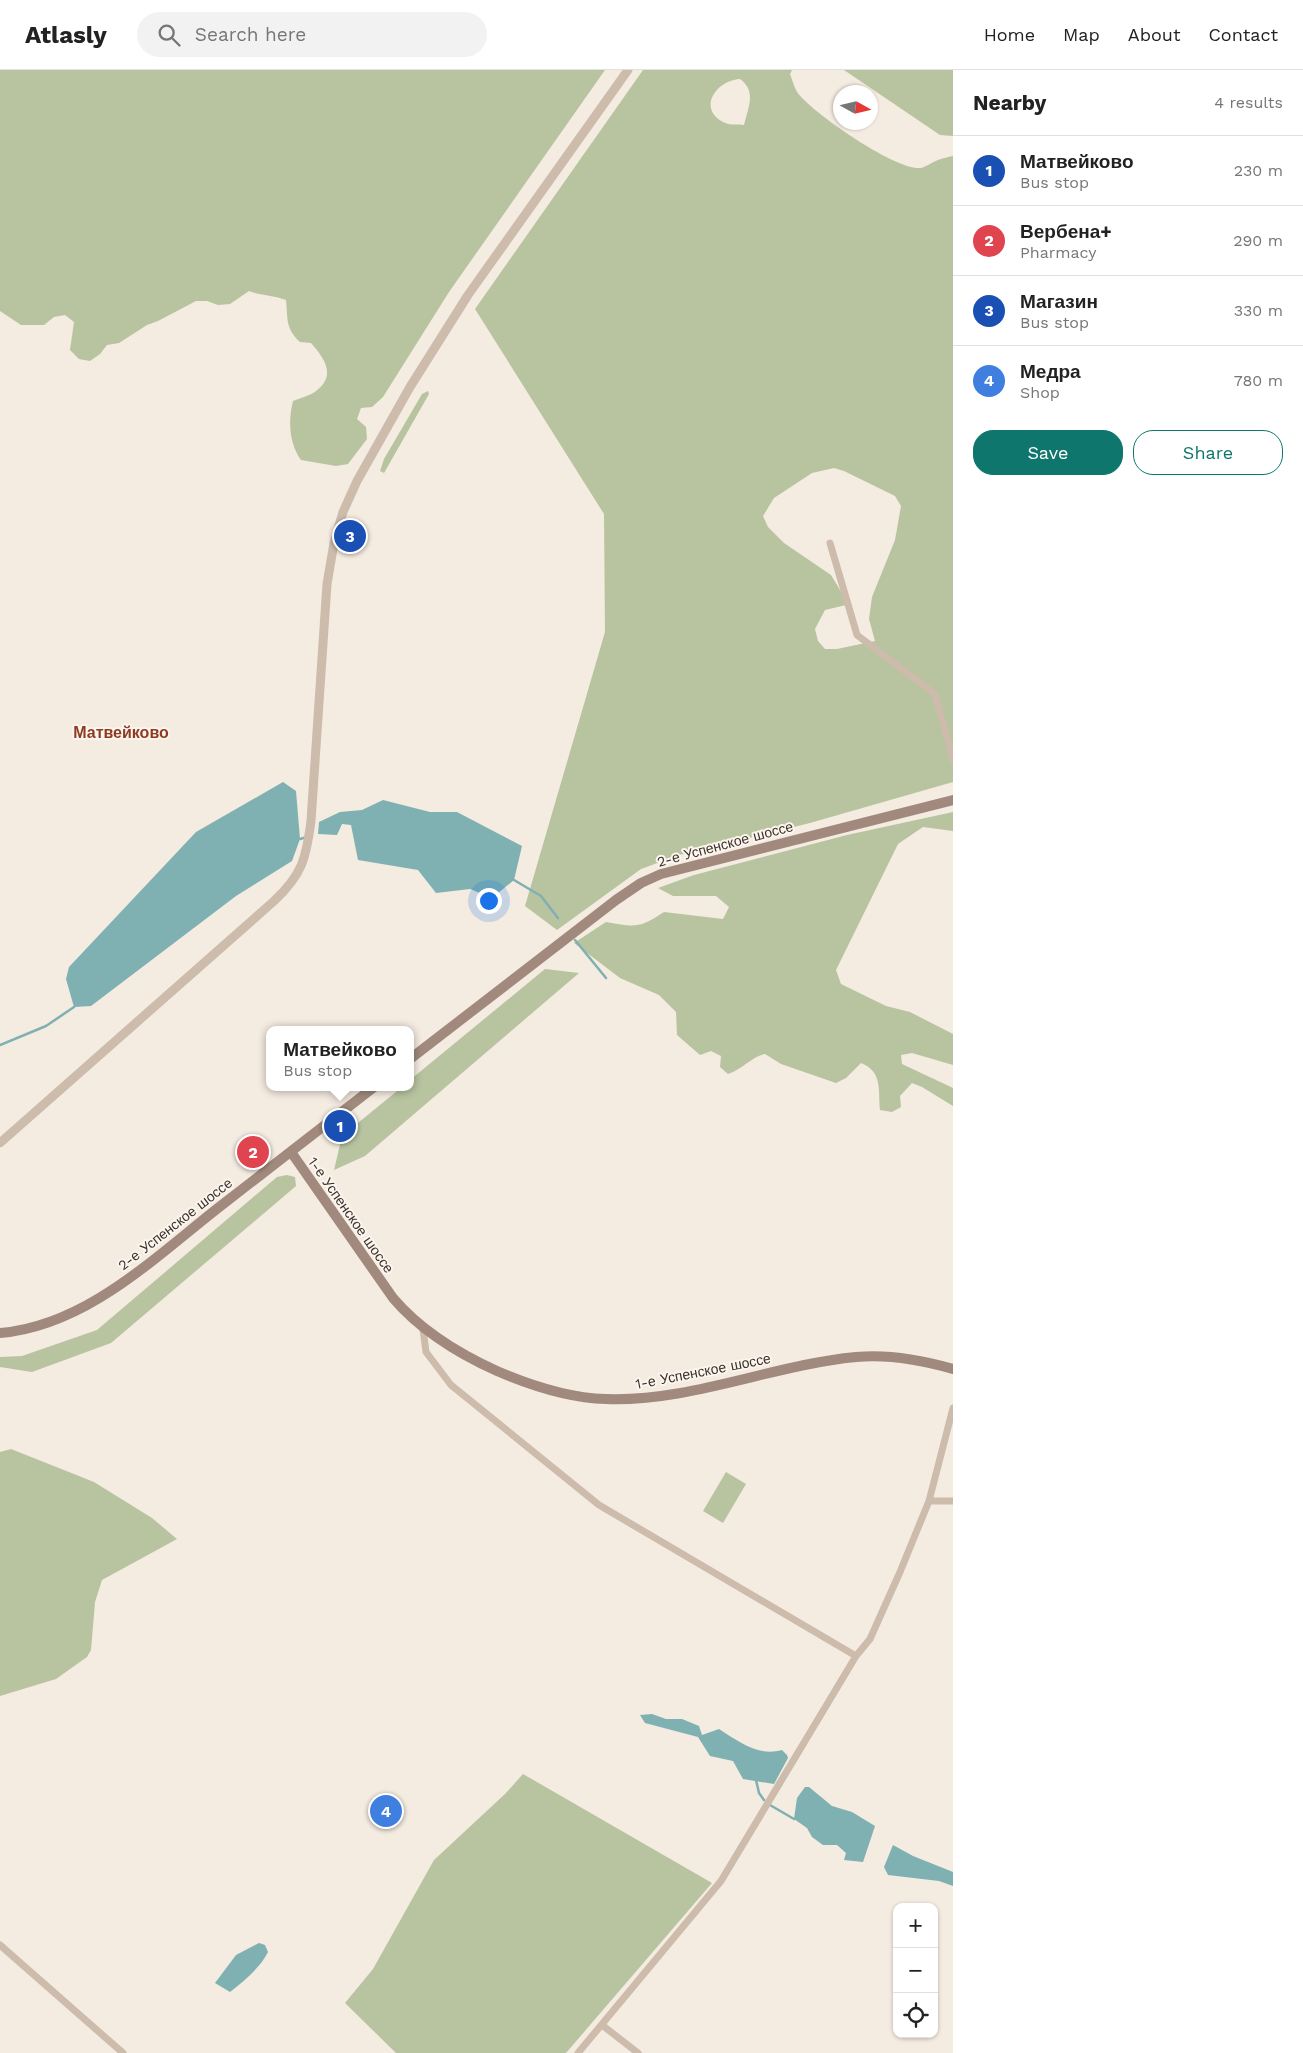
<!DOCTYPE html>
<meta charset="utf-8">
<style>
:root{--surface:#fff;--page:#f2f2f2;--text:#222;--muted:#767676;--line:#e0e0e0;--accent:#0f766e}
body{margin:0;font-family:"Work Sans",sans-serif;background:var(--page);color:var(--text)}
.controls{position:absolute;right:15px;bottom:15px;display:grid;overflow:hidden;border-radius:10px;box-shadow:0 1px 4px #0004}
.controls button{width:45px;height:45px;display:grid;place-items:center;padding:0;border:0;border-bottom:1px solid var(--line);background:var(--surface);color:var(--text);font:25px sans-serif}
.compass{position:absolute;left:833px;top:15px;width:45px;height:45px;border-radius:50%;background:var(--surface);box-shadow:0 1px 4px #0004;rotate:98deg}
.you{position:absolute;left:488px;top:830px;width:18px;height:18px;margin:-12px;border:4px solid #fff;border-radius:50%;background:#1a73e8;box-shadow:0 0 0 8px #1a73e833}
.badge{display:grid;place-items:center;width:32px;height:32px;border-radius:50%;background:var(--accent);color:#fff;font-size:16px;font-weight:700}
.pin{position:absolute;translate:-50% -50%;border:2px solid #fff;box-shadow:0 1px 5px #0006}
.popup{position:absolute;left:266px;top:956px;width:148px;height:65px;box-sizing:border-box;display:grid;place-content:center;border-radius:10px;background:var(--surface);filter:drop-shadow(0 1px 4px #0005);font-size:16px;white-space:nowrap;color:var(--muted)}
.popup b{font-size:19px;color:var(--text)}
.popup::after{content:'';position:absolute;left:50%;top:100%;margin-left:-10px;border:10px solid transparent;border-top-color:var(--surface)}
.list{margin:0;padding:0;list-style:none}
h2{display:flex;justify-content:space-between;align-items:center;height:65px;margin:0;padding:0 20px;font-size:21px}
h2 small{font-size:16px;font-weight:400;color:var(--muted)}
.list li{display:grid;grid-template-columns:32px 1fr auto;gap:15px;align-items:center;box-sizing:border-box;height:70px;padding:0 20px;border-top:1px solid var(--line)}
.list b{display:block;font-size:19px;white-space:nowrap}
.list p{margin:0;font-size:16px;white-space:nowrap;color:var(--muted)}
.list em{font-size:16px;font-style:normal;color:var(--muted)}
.actions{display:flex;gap:10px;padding:15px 20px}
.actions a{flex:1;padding:11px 0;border:1px solid var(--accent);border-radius:20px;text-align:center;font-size:18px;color:var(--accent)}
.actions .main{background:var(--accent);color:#fff}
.icon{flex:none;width:28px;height:28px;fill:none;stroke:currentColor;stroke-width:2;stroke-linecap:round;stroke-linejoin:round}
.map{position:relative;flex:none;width:953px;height:1983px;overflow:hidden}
header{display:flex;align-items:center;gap:30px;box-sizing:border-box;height:70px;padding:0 25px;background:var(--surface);border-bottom:1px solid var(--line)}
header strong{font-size:24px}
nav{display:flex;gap:28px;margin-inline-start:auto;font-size:18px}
.search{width:350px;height:45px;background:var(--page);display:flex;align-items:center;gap:12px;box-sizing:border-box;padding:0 18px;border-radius:28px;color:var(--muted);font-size:19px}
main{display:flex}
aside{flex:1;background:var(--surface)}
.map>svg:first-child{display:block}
.green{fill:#b8c4a0;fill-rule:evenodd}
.water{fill:#7fb0b2}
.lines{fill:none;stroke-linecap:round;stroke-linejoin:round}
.stream{stroke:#7fb0b2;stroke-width:2.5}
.minor{stroke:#cdbbac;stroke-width:7}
.tertiary{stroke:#cdbbac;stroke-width:9}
.secondary{stroke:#a18a7d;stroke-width:10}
.labels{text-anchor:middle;stroke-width:4;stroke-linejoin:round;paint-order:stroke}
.street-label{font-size:14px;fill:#3b302b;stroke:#fbf5ee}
.quarter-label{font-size:16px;font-weight:bold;fill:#8c3b22;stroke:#fbf5ee}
</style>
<header>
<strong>Atlasly</strong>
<div class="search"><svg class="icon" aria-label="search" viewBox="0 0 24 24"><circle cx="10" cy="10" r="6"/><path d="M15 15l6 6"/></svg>Search here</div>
<nav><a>Home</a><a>Map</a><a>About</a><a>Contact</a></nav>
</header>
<main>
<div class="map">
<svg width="953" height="1983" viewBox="0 0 953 1983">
<rect width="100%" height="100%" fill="#f4ebe1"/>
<path class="green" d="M0,0H605L449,222L383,327L372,337L361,338L357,349L366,357L367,369L348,394L336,396L301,390C289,373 288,351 293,331C300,328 310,326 316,321C337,305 324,288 311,273L300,272C285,258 288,249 286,230C274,225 262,226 249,221L230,234L218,235L207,231H196L158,251L147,255L119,273L107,275L100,284L90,291L79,289L70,280L74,252L65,245L54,247L44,255H21L0,241Z
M643,0H792L790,4C792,9 794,17 797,22C811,42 896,101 921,98C926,97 932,92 938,90C943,88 948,87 953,86V712L810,753L679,785L641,799L557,860L525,836L605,562L604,444L475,239ZM740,9C757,21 748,38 744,55C739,54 732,55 728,54C696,43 713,11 740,9ZM834,398L844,401L895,426L901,436L895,470L872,527L869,549L875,571L837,579H825L818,571L815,559L825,540L846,535L843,525L831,505L784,473L768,457L763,446L774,428L812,403Z
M844,0H953V66L940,65Z
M428,321L429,324L384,403L380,401L384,389L422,324Z
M953,742V761L923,757L898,774L836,900L841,914L886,936L910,942L953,964V995L912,983L901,985L902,994L953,1018V1036L922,1017L912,1013L900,1026L901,1037L892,1042L880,1040C878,1020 883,1002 861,993L846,1008L836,1013L781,994L765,984C751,987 743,999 728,1004L720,997L721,986L711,981L700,985L677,965L676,942L659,925L620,908L574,873L606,852C636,857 638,859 664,842L723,849L729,837L716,826H673L658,818L694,805L847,765Z
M545,899L579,903L365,1086L334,1100L342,1066L402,1017H410V1010Z
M287,1105L295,1107L296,1116L111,1273L32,1302L0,1297V1287L22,1286L97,1260L277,1107Z
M11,1379L94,1412L152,1448L177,1469L102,1510L95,1532L91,1580L87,1587L56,1609L0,1626V1382Z
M726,1402L746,1414L723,1453L703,1441Z
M523,1704L712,1813L566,1983H396L345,1933L373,1899L434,1790L505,1724Z"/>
<path class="water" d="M283,712L296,721L300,769L292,791L236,826L91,936L74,937L66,909L69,897L196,762Z
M383,730L430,742H457L522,776L514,810L492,828L470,819L436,823L418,800L358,790L351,755L342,754L337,765L318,764L319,752L340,742L362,740Z
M652,1644L666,1649H682L699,1656L702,1665L719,1659C738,1671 758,1687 782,1680L787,1685L788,1688L774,1714L743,1709L733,1691L710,1686L698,1667L645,1653L640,1645Z
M805,1717H809L832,1736L852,1742L875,1756L863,1792L844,1790L846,1783L837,1775H823L812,1767L807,1758L794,1749L797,1728Z
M893,1775L913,1786L953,1802V1816L939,1811L888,1805L884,1797Z
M259,1873L265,1875L268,1882C260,1898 244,1911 230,1922L215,1913L236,1885Z"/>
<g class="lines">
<path class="stream" d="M300,769L307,767
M514,810L541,826L558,848
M575,870L606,908
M0,975L46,956L74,937
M756,1710L759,1723L764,1730
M770,1735L794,1749"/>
<path class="minor" d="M830,473L857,565L935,624L953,690
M423,1259L426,1282L451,1315L599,1435L856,1586L870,1569L900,1502L929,1431L953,1338
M929,1431H953
M0,1875L123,1983
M602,1955L638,1983
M578,1983L721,1811L856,1586"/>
<path class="tertiary" d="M0,1073L274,831C302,805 306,789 311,751L327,514L334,473L343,442L357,411L410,317L468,225L628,0"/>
<path class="secondary" d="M410,989L616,830L641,813L661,804L953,730
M291,1082L393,1228C421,1261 457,1283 497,1301C532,1316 568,1328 606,1329C691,1332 772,1295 856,1287C888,1284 922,1290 953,1299
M0,1263C85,1256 153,1189 218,1138C270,1098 322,1057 374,1017"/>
</g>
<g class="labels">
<g class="street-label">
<text transform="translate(725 774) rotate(-15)" y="5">2-е Успенское шоссе</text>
<text transform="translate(351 1145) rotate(55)" y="5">1-е Успенское шоссе</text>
<text transform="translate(175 1154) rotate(-38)" y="5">2-е Успенское шоссе</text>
<text transform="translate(703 1301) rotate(-11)" y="5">1-е Успенское шоссе</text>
</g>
<g class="quarter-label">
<text x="121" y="668">Матвейково</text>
</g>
</g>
</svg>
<div class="controls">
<button>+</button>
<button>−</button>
<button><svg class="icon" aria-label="locate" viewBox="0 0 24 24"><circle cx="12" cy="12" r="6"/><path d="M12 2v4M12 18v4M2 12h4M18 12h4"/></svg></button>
</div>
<svg class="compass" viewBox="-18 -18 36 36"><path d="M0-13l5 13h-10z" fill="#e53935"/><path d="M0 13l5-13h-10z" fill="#767676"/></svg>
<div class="you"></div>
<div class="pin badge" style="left:340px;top:1056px;background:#1a4fb4">1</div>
<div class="popup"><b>Матвейково</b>Bus stop</div>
<div class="pin badge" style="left:253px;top:1082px;background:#e0444e">2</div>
<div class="pin badge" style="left:350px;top:466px;background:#1a4fb4">3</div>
<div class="pin badge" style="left:386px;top:1741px;background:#3f7fe0">4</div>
</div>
<aside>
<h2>Nearby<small>4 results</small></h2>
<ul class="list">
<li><span class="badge" style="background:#1a4fb4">1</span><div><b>Матвейково</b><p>Bus stop</p></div><em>230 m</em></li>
<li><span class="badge" style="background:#e0444e">2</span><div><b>Вербена+</b><p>Pharmacy</p></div><em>290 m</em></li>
<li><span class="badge" style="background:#1a4fb4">3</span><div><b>Магазин</b><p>Bus stop</p></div><em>330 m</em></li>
<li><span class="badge" style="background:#3f7fe0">4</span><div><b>Медра</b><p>Shop</p></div><em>780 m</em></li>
</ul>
<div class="actions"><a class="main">Save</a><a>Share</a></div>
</aside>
</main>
